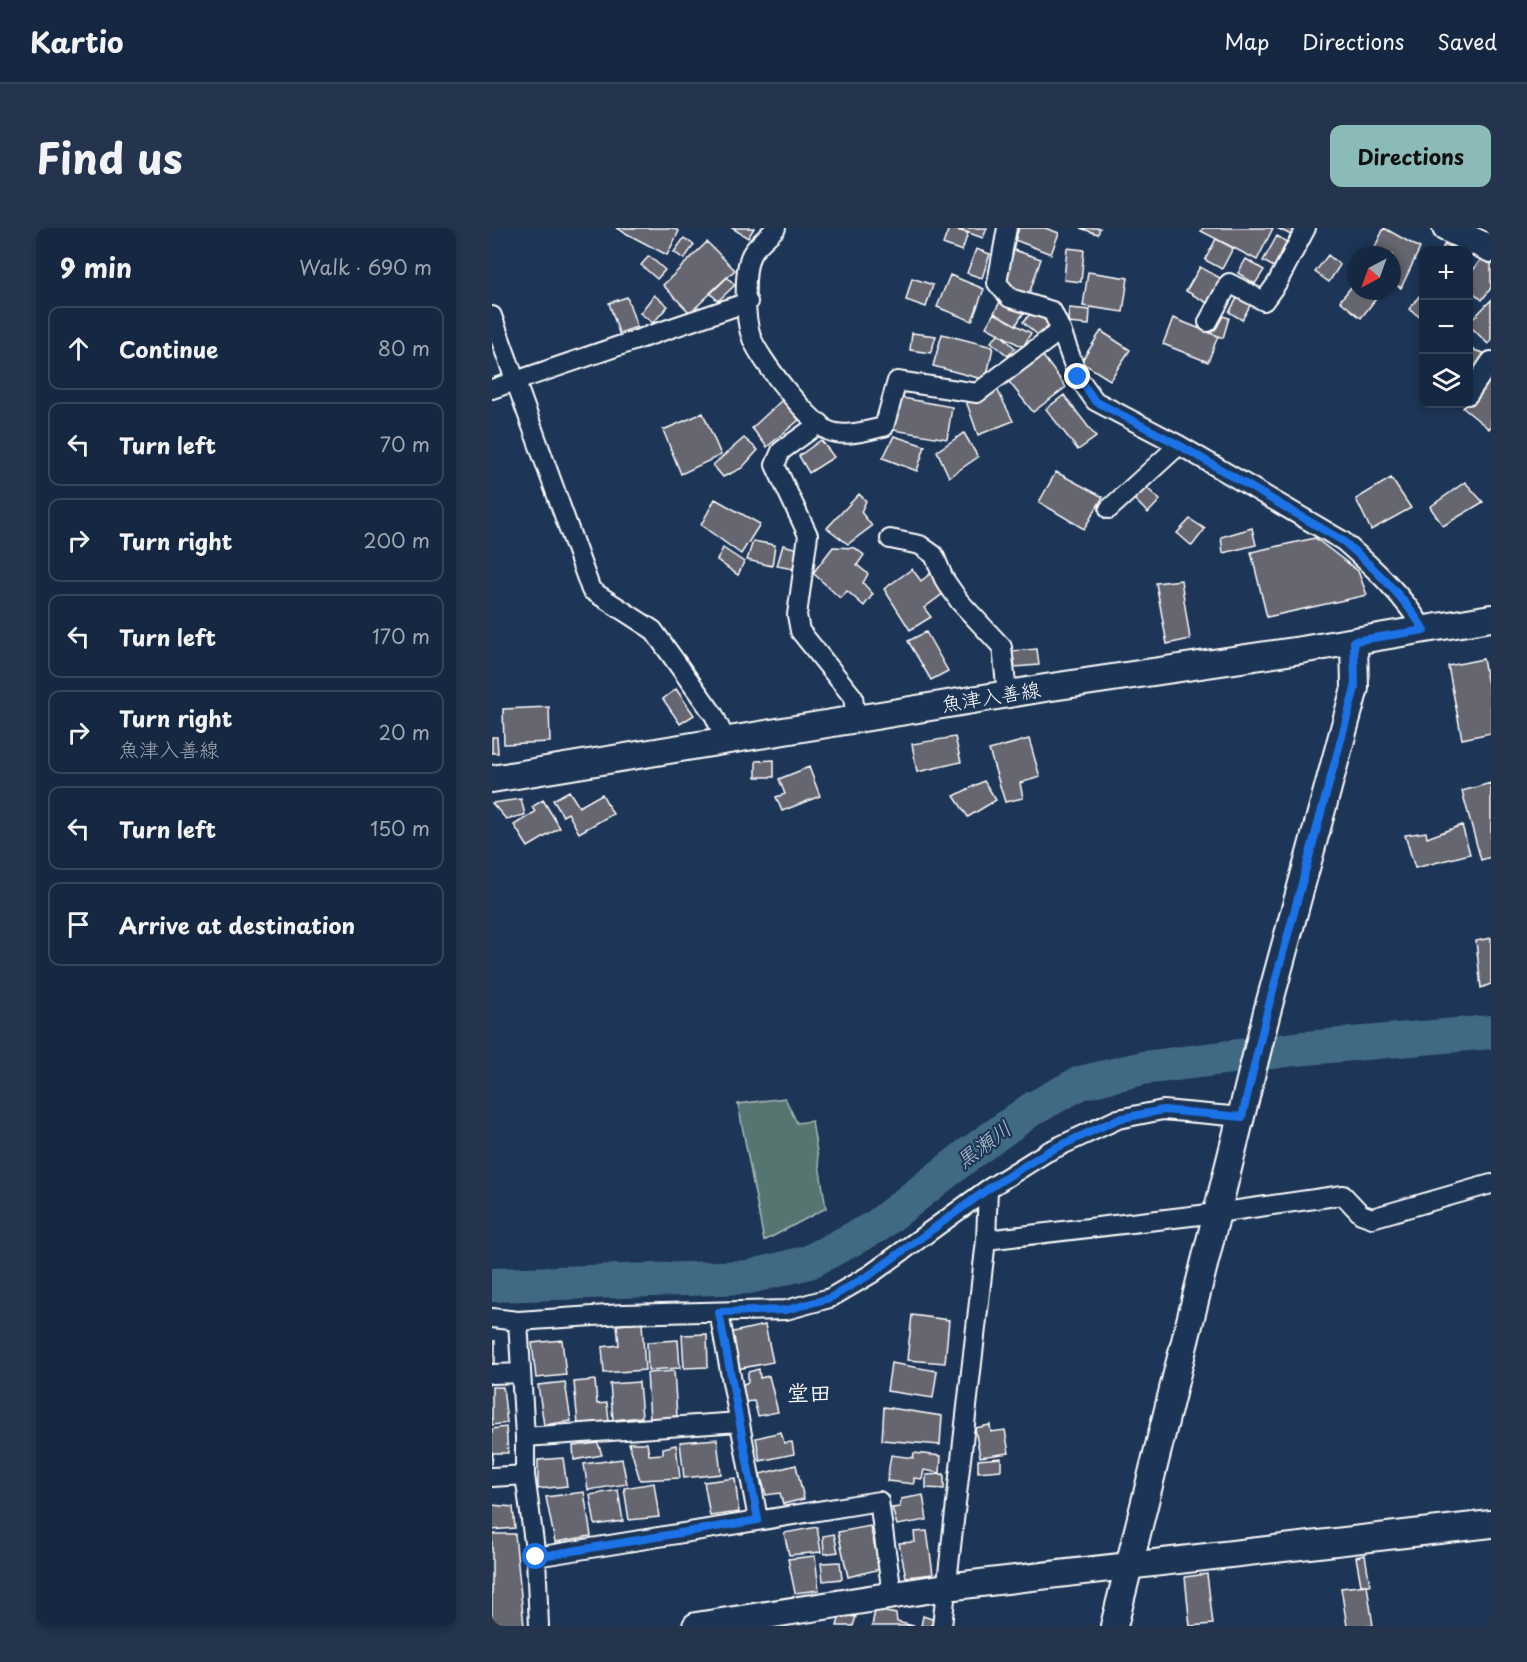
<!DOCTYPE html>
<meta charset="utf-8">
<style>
:root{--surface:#162841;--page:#23344c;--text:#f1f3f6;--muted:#9ea6b1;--line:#35445a;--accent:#8bbbb9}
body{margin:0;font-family:"Playpen Sans","Klee One",sans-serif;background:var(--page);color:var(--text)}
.controls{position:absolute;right:18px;top:18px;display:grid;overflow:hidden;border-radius:12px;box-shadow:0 3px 9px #0003}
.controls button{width:54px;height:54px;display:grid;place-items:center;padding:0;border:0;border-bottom:2px solid var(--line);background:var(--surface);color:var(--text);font:30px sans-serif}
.compass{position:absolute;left:855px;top:18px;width:54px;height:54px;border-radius:50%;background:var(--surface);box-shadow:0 3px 9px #0003;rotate:221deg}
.stop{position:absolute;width:18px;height:18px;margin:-14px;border:4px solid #1a73e8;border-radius:50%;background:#fff}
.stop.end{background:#1a73e8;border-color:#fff;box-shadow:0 2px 6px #0008}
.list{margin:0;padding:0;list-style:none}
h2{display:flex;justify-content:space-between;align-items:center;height:78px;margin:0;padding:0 24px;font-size:26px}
h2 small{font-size:20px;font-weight:400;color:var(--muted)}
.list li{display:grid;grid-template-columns:39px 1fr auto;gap:18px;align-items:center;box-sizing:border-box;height:84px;margin:0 12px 12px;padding:0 12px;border:2px solid var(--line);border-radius:12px}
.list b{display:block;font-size:22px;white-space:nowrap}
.list p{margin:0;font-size:20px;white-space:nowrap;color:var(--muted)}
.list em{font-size:20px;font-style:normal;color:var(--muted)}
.icon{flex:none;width:33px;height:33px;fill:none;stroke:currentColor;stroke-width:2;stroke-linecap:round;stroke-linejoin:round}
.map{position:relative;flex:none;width:999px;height:1398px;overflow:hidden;border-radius:12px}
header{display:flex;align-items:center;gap:36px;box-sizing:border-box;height:84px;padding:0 30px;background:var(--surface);border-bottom:2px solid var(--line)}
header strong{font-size:28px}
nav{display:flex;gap:33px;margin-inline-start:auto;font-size:21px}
.intro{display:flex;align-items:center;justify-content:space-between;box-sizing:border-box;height:144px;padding:0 36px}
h1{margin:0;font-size:42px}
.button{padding:15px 27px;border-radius:12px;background:var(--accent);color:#111;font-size:21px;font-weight:700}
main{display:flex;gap:36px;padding:0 36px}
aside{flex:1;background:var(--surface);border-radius:12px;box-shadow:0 3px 9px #0003}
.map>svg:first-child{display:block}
.green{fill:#577471;stroke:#abbab8;stroke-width:1.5}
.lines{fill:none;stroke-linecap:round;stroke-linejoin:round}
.river{stroke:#3f6b84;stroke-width:34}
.building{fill:#666670;stroke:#fff;stroke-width:1.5}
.street-casing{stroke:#fff;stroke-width:22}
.secondary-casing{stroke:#fff;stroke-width:30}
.street{stroke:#1d3557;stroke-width:18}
.secondary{stroke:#1d3557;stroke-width:26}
.route{stroke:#1a73e8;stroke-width:8}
.labels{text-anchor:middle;stroke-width:4.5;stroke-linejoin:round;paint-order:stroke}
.street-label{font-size:20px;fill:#fff;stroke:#1d3557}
.water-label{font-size:21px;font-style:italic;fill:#b2c4ce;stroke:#1d3557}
.quarter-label{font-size:22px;font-weight:bold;fill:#fff;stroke:#1d3557}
</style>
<header>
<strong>Kartio</strong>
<nav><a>Map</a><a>Directions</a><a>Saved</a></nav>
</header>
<div class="intro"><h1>Find us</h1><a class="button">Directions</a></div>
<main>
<aside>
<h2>9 min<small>Walk · 690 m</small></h2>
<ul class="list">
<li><svg class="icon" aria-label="ahead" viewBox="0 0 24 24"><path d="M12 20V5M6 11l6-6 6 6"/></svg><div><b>Continue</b></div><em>80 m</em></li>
<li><svg class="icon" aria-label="left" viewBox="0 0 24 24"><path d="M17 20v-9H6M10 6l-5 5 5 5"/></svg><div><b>Turn left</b></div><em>70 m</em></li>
<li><svg class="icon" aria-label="right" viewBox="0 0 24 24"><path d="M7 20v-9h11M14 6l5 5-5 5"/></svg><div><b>Turn right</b></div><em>200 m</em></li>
<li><svg class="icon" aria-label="left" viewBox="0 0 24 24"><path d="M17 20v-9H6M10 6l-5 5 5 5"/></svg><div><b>Turn left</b></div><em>170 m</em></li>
<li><svg class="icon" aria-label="right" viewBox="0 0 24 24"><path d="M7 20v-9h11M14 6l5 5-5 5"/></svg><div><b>Turn right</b><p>魚津入善線</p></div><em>20 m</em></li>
<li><svg class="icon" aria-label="left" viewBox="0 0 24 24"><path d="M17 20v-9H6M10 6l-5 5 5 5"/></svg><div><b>Turn left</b></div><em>150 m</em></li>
<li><svg class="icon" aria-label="arrive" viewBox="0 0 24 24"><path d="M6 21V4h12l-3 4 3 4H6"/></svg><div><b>Arrive at destination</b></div></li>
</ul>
</aside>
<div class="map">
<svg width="999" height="1398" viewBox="0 0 999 1398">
<rect width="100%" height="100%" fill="#1d3557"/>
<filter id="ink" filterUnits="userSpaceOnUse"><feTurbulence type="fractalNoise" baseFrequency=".0167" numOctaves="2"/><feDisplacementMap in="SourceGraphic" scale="12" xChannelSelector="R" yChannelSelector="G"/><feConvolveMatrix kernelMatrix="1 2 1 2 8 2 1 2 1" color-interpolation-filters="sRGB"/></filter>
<g filter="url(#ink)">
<path class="green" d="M293,870L305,895L320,893L334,980L272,1013L246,876Z"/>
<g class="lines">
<path class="river" d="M0,1057L257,1049L317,1034L385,998L477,926L540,881L588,855L651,840L803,821L999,804"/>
</g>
<path class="building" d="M124,0H181L187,3L175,27Z
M240,0H262L256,10Z
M457,0L476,5L470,23L451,16Z
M463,0H495L491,10Z
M527,0H553L567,5L559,26L523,12Z
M588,0H608L606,6Z
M711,0H781L765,32L709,3Z
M785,0H802L799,7Z
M892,0L928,20L909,60L900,55V27H879Z
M785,8L795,14L782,39L771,33Z
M192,10L202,17L192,31L182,24Z
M724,11L741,20L730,41L713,32Z
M215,14L243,42L198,85L171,57Z
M952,17L967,22H950Z
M575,20L592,22L589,54L572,52Z
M484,21L498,26L490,50L475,45Z
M522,22L549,31L537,66L510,57Z
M836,27L848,37L837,54L823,44Z
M157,28L173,42L165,51L149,37Z
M754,31L772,42L763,56L746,45Z
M989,31L999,36V60L990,72L976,60V49Z
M708,39L730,51L717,76L694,63Z
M596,44L636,50L631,84L591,78Z
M458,47L492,61L480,93L445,79Z
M235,49L243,57L226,73L218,65Z
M420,50L441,57L434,79L414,72Z
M864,53V63H890L869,90L848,73Z
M932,62V92L917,81Z
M162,67L176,78L161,95L148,85Z
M747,67L760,74L750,92L737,84Z
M135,69L145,99L127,105L117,75Z
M509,72L532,84L524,97L502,85Z
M999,72V113L996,116L976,96Z
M577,80L598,82L597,97L576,95Z
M542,82L558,97L547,108L531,94Z
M502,85L539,105L531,119L494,99Z
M725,86L737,90L731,110L718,105Z
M681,90L726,108L716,134L671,116Z
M609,103L638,122L618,152L589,134Z
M420,105L444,108L439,125L418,122Z
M507,105L523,120L516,128L499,114Z
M450,106L501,119L494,152L441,138Z
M976,120L994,126L986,145L976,143Z
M548,124L574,159L541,184L514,150Z
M999,147V198L997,201L971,180Z
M505,161L521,193L486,207L474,173Z
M572,167L604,209L586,222L554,181Z
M405,169L460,179L455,211L401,202Z
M291,171L307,192L275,219L260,200Z
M211,185L229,227L189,246L171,202Z
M472,205L486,229L457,249L445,223Z
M402,208L433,218L425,243L391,230Z
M252,210L266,222L250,240L231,249L221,237Z
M329,212L342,229L317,245L307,228Z
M564,244L611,269L592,301L547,274Z
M899,250L919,280L879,302L864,271Z
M973,254L991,274L951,298L938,279Z
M654,259L668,272L656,285L642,271Z
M367,266L374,273L369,284L380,298L356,316L335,300Z
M223,271L268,296L249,326L209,297Z
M698,291L713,301L700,318L685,305Z
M760,300L764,317L731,325L729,309Z
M823,310L866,343L875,367L775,389L759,324Z
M261,313L283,317L280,338L255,332Z
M291,317L306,321L301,341L285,338Z
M341,319L363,320L372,327L365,337L376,346L371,355L381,366L372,378L355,363L348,370L321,345Z
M231,320L252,334L246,347L225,332Z
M420,341L429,353L439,345L452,365L432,380L439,389L418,402L392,361Z
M689,352L698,411L675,416L664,355Z
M434,404L456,443L439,452L416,413Z
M545,421L547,437L523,439L520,423Z
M991,431L999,472V505L970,511L956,438Z
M184,461L202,487L188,496L171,471Z
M57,479L58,514L12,516L11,481Z
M0,509H5L6,525H0Z
M463,509L469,534L425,544L420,516Z
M537,511L548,549L528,555L531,570L513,574L497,522Z
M282,532V549H264V533Z
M317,539L328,568L290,583L284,569L293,566L287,551Z
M492,553L504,572L476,589L462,568Z
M999,555V629L989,632L970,563Z
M77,563L87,579L110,566L121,586L87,605L76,585L71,588L61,572Z
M29,571L33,587L14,591L0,575Z
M51,572L68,600L36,619L22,597L43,584L40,579Z
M970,597L978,626L923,640L913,607L934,604L935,610Z
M999,710V756L989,760L984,713Z
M420,1087L457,1092L453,1135L415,1132Z
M150,1095L153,1142L112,1145L110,1119L127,1117L125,1097Z
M273,1097L281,1134L245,1141L237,1105Z
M215,1106L216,1139L192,1140L190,1107Z
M70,1112L74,1147L44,1150L40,1115Z
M186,1112L188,1140L156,1142L155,1114Z
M0,1113H3V1135L0,1136Z
M399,1135L445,1143L441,1170L395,1163Z
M267,1141L268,1150L277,1148L286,1184L266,1188L262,1173L252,1174L248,1158L256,1154V1144Z
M182,1143L185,1188L158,1191L155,1145Z
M103,1152L105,1176L115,1175L117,1193L86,1196L82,1154Z
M73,1154L79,1193L52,1197L46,1157Z
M147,1154L150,1189L121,1192L118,1156Z
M0,1159H11L15,1195L0,1197Z
M392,1179L450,1188L448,1217L390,1212Z
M498,1197L499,1204L513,1202L517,1225L488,1229L483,1200Z
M14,1199L16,1225H1L0,1237V1201Z
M289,1204L292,1215L300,1214L302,1226L268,1233L264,1210Z
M225,1211L229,1246L192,1250L188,1214Z
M106,1215L110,1227L82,1232L81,1218Z
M137,1215H155L157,1227L171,1226V1220L184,1217L188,1250L148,1252Z
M422,1225L449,1228L448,1245L432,1242L430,1251L422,1250V1256L395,1253L399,1227L421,1230Z
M71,1230L75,1258L46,1261V1232Z
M509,1230V1242L486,1244V1232Z
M130,1231L135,1256L96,1262L92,1236Z
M304,1237L312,1271L291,1276L288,1265L274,1267L268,1246Z
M452,1246V1261L434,1260V1247Z
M243,1250L247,1284L218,1288L212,1254Z
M162,1255L167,1289L137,1292L132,1260Z
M126,1262L131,1293L103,1297L98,1267Z
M92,1264L99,1308L63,1314L54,1269Z
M431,1267L435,1292L405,1297L400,1280L408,1279L409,1271Z
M0,1277L21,1279L23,1300L0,1302Z
M378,1298L388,1341L356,1349L346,1304Z
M325,1299L329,1324L297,1327L292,1305Z
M435,1303L441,1346L414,1349L407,1315L423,1314L422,1304Z
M0,1306H23L32,1398H0Z
M342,1306L346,1324L332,1326L331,1308Z
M873,1327L878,1357H869L864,1329Z
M323,1328L327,1362L303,1365L296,1331Z
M348,1334L350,1351L331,1353L329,1335Z
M715,1346L721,1396L698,1398L693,1349Z
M875,1357L881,1398H855L849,1360Z
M383,1382L404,1386L405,1394L422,1398H380Z
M348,1387L364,1389L361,1398H345Z
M431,1388L443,1392L442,1398H429Z"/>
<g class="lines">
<g class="street-casing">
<path id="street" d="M284,0C277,8 264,17 259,27C251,44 253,91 259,108C266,130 317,194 337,203C353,210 376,202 392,199L405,153L485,165L569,102L586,149L603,173L687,217L851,313C881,339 911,367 932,402
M515,0L505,55L518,70L560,83L569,102
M0,88L99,362L161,402L222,487L234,513
M716,94L737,55L772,73L785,55L814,0
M0,161L256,74
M976,167L999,133
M328,195L289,223L283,237L316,307L305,387L308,403L361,469L364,491
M617,281L687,217
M398,311L428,317L442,327L452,351L468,374L510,419L515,466
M494,1012L725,985L851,967L869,986L880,990L999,956
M227,1085L266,1291
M0,1090L26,1093
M0,1146L29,1145
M33,1209L247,1194
M0,1249L33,1247
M44,1329L387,1273L400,1366
M47,1398L44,1329L33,1247V1209L26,1093L131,1086L294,1082L338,1070L379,1046L496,961L555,924L626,891L671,882L750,889
M450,1398L494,1012L496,961"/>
</g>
<g class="secondary-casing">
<path id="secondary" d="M954,0L999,21
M0,551L553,460L809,422L999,390
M204,1398L454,1359L999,1296
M622,1398L775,784L863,460L862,413"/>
</g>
<use href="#street" class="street"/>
<use href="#secondary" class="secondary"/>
</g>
</g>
<g class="lines" filter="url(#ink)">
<path class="route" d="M44,1329L266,1292L227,1084L294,1082L338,1070L379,1046L496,961L555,924L626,891L671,882L750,889L775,784L863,460L862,413L932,402C911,367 881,339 851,313L687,217L603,173L586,149"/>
</g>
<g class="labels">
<g class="street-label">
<text transform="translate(499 469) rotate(-9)" y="7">魚津入善線</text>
</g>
<g class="water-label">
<text transform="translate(492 917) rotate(-37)" y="7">黒瀬川</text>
</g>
<g class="quarter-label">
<text x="317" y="1173">堂田</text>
</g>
</g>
</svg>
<div class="controls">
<button>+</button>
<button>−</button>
<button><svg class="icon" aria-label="layers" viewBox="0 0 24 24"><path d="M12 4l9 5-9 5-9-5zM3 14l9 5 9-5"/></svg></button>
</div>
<svg class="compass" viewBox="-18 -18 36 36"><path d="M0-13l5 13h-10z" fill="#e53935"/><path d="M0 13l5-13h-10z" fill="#9ea6b1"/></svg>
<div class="stop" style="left:44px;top:1329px"></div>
<div class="stop end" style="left:586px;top:149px"></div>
</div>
</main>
